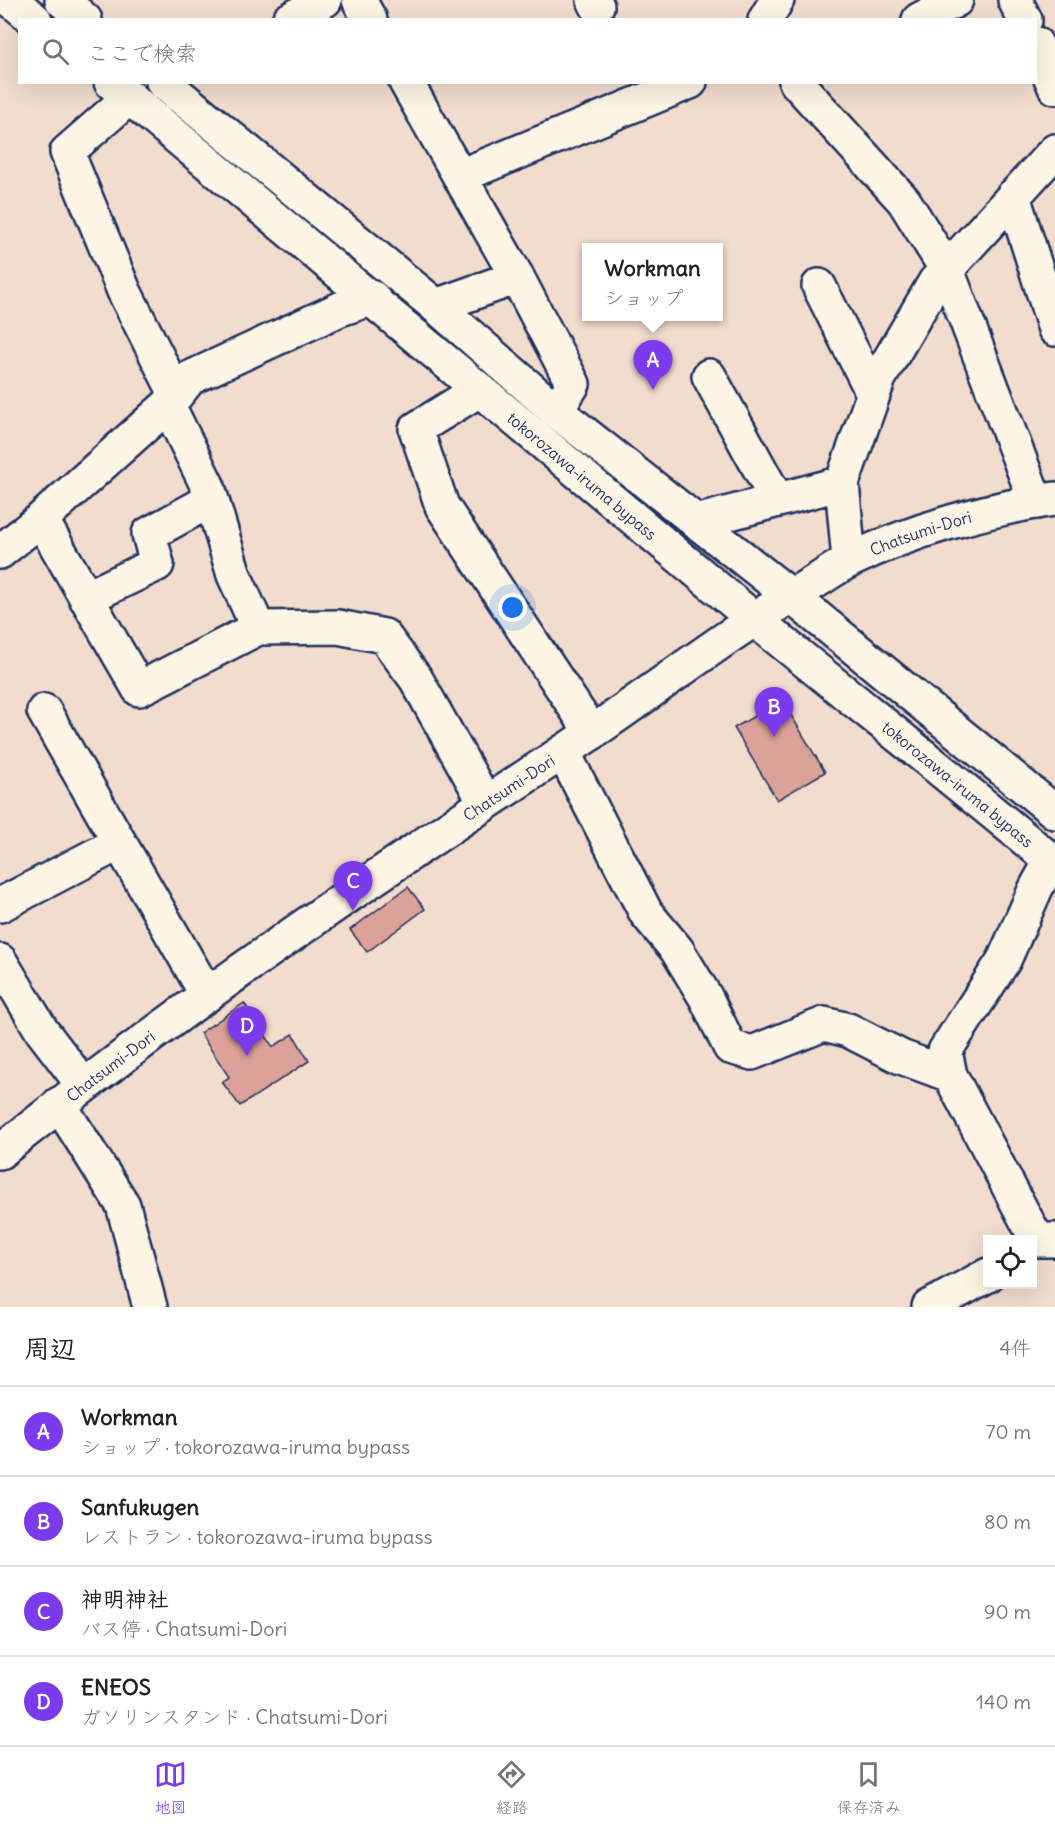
<!DOCTYPE html>
<html lang="ja">
<meta charset="utf-8">
<style>
:root{--surface:#fff;--page:#f2f2f2;--text:#222;--muted:#767676;--line:#e0e0e0;--accent:#7c3aed}
body{margin:0;font-family:Delius,"Klee One",sans-serif;background:var(--page);color:var(--text)}
.controls{position:absolute;right:18px;bottom:18px;display:grid;overflow:hidden;border-radius:0px;box-shadow:0 6px 24px #0002}
.controls button{width:54px;height:54px;display:grid;place-items:center;padding:0;border:0;border-bottom:2px solid var(--line);background:var(--surface);color:var(--text);font:30px sans-serif}
.you{position:absolute;left:513px;top:608px;width:21px;height:21px;margin:-15px;border:4px solid #fff;border-radius:50%;background:#1a73e8;box-shadow:0 0 0 9px #1a73e833}
.badge{display:grid;place-items:center;width:39px;height:39px;border-radius:50%;background:var(--accent);color:#fff;font-size:20px;font-weight:700}
.pin{position:absolute;translate:-50% -50px;filter:drop-shadow(0 2px 3px #0008)}
.pin::after{content:'';position:absolute;top:32px;width:21px;height:18px;background:inherit;clip-path:polygon(0 0,100% 0,50% 100%)}
.popup{position:absolute;left:582px;top:243px;width:141px;height:78px;box-sizing:border-box;display:grid;place-content:center;border-radius:0px;background:var(--surface);filter:drop-shadow(0 2px 4px #0005);font-size:20px;white-space:nowrap;color:var(--muted)}
.popup b{font-size:22px;color:var(--text)}
.popup::after{content:'';position:absolute;left:50%;top:100%;margin-left:-12px;border:12px solid transparent;border-top-color:var(--surface)}
.list{margin:0;padding:0;list-style:none}
h2{display:flex;justify-content:space-between;align-items:center;height:78px;margin:0;padding:0 24px;font-size:26px}
h2 small{font-size:20px;font-weight:400;color:var(--muted)}
.list li{display:grid;grid-template-columns:39px 1fr auto;gap:18px;align-items:center;box-sizing:border-box;height:90px;padding:0 24px;border-top:2px solid var(--line)}
.list b{display:block;font-size:22px;white-space:nowrap}
.list p{margin:0;font-size:20px;white-space:nowrap;color:var(--muted)}
.list em{font-size:20px;font-style:normal;color:var(--muted)}
.icon{flex:none;width:33px;height:33px;fill:none;stroke:currentColor;stroke-width:2;stroke-linecap:round;stroke-linejoin:round}
.map{position:relative;flex:none;width:1055px;height:1307px;overflow:hidden}
.search{position:absolute;background:var(--surface);box-shadow:0 6px 24px #0002;left:18px;right:18px;top:18px;height:66px;display:flex;align-items:center;gap:15px;box-sizing:border-box;padding:0 21px;border-radius:0px;color:var(--muted);font-size:22px}
.sheet{height:438px;background:var(--surface)}
nav{display:flex;justify-content:space-around;align-items:center;box-sizing:border-box;height:84px;border-top:2px solid var(--line);background:var(--surface);font-size:16px;color:var(--muted)}
nav a{display:grid;justify-items:center;gap:3px}
nav .on{color:var(--accent)}
.map>svg:first-child{display:block}
.building{fill:#dca299;stroke:#1b2f5e;stroke-width:1.5}
.lines{fill:none;stroke-linecap:round;stroke-linejoin:round}
.minor-casing{stroke:#1b2f5e;stroke-width:38}
.major-casing{stroke:#1b2f5e;stroke-width:38}
.highway-casing{stroke:#1b2f5e;stroke-width:38}
.minor{stroke:#fcf5e5;stroke-width:33}
.major{stroke:#fcf5e5;stroke-width:33}
.highway{stroke:#fcf5e5;stroke-width:33}
.labels{text-anchor:middle;stroke-width:4.5;stroke-linejoin:round;paint-order:stroke}
.street-label{font-size:16px;fill:#1b2f5e;stroke:#fcf5e5}
</style>
<div class="map">
<svg width="1055" height="1307" viewBox="0 0 1055 1307">
<rect width="100%" height="100%" fill="#f2dcce"/>
<filter id="ink" filterUnits="userSpaceOnUse"><feTurbulence type="fractalNoise" baseFrequency=".0167" numOctaves="2"/><feDisplacementMap in="SourceGraphic" scale="12" xChannelSelector="R" yChannelSelector="G"/><feConvolveMatrix kernelMatrix="1 2 1 2 8 2 1 2 1" color-interpolation-filters="sRGB"/></filter>
<g filter="url(#ink)">
<path class="building" d="M782,700L825,772L777,800L734,728Z
M408,887L425,909L367,952L350,930Z
M244,1003L273,1047L293,1034L309,1061L240,1106L222,1082L229,1077L200,1033Z"/>
<g class="lines">
<g class="minor-casing">
<path id="minor" d="M359,0L370,20
M594,0L597,6
M1015,0L1025,20
M289,20L325,0
M765,20L777,0
M919,20L956,0
M1036,44L1055,87
M406,82L517,277L573,384L556,411
M796,82L904,201L947,270L1036,502
M130,97L67,152L124,291L176,394
M460,176L690,82
M1013,196L1055,329
M819,286L873,393
M436,306L517,277
M709,376L777,500
M479,390L416,429L442,506L592,733
M168,405L208,487L234,575L258,628
M41,519L139,689L258,628L338,627L384,636L416,679L485,802
M696,522L842,483
M0,552L41,519L168,405L190,378L340,309L373,298
M849,560L842,483L879,378L935,282L1055,151
M86,598L157,564L149,534L211,500
M44,711L207,995
M563,752L646,913L677,950L706,998L730,1047L752,1053L824,1024L848,1030L901,1057L950,1075
M1051,861L1036,888L1004,960L945,1051L950,1075L1029,1225L1038,1240H1055
M0,905L119,843
M0,961L42,1031L83,1085
M59,1104L123,1205L150,1307
M929,1307L988,1275"/>
</g>
<g class="major-casing">
<g id="major">
<path id="s1" d="M0,1152C181,1006 375,876 569,748C651,694 728,632 813,583C826,575 838,566 851,560C910,531 990,508 1055,499"/>
</g>
</g>
<g class="highway-casing">
<g id="highway">
<path d="M11,0L35,20"/>
<path d="M62,0L85,20"/>
<path id="s2" d="M111,82C327,260 539,442 754,619C854,701 956,781 1055,864"/>
<path d="M163,82L436,306L556,411L791,596L1055,812"/>
</g>
</g>
<use href="#minor" class="minor"/>
<use href="#major" class="major"/>
<use href="#highway" class="highway"/>
</g>
</g>
<g class="labels">
<g class="street-label">
<text dy="6" stroke="none"><textPath href="#s2" startOffset="614">tokorozawa-iruma bypass</textPath></text>
<text dy="6" stroke="none"><textPath href="#s1" startOffset="1112">Chatsumi-Dori</textPath></text>
<text dy="6" stroke="none"><textPath href="#s2" startOffset="1100">tokorozawa-iruma bypass</textPath></text>
<text dy="6" stroke="none"><textPath href="#s1" startOffset="626">Chatsumi-Dori</textPath></text>
<text dy="6" stroke="none"><textPath href="#s1" startOffset="140">Chatsumi-Dori</textPath></text>
</g>
</g>
</svg>
<div class="controls">
<button><svg class="icon" aria-label="locate" viewBox="0 0 24 24"><circle cx="12" cy="12" r="6"/><path d="M12 2v4M12 18v4M2 12h4M18 12h4"/></svg></button>
</div>
<div class="you"></div>
<div class="pin badge" style="left:653px;top:390px">A</div>
<div class="popup"><b>Workman</b>ショップ</div>
<div class="pin badge" style="left:774px;top:737px">B</div>
<div class="pin badge" style="left:353px;top:911px">C</div>
<div class="pin badge" style="left:247px;top:1056px">D</div>
<div class="search"><svg class="icon" aria-label="search" viewBox="0 0 24 24"><circle cx="10" cy="10" r="6"/><path d="M15 15l6 6"/></svg>ここで検索</div>
</div>
<section class="sheet">
<h2>周辺<small>4件</small></h2>
<ul class="list">
<li><span class="badge">A</span><div><b>Workman</b><p>ショップ · tokorozawa-iruma bypass</p></div><em>70 m</em></li>
<li><span class="badge">B</span><div><b>Sanfukugen</b><p>レストラン · tokorozawa-iruma bypass</p></div><em>80 m</em></li>
<li><span class="badge">C</span><div><b>神明神社</b><p>バス停 · Chatsumi-Dori</p></div><em>90 m</em></li>
<li><span class="badge">D</span><div><b>ENEOS</b><p>ガソリンスタンド · Chatsumi-Dori</p></div><em>140 m</em></li>
</ul>
</section>
<nav>
<a class="on"><svg class="icon" aria-label="map" viewBox="0 0 24 24"><path d="M3 6l6-2 6 2 6-2v14l-6 2-6-2-6 2zM9 4v14M15 6v14"/></svg>地図</a>
<a><svg class="icon" aria-label="directions" viewBox="0 0 24 24"><path d="M12 3l9 9-9 9-9-9zM9 14v-3h6M13 9l2 2-2 2"/></svg>経路</a>
<a><svg class="icon" aria-label="saved" viewBox="0 0 24 24"><path d="M7 4h10v16l-5-4-5 4z"/></svg>保存済み</a>
</nav>
